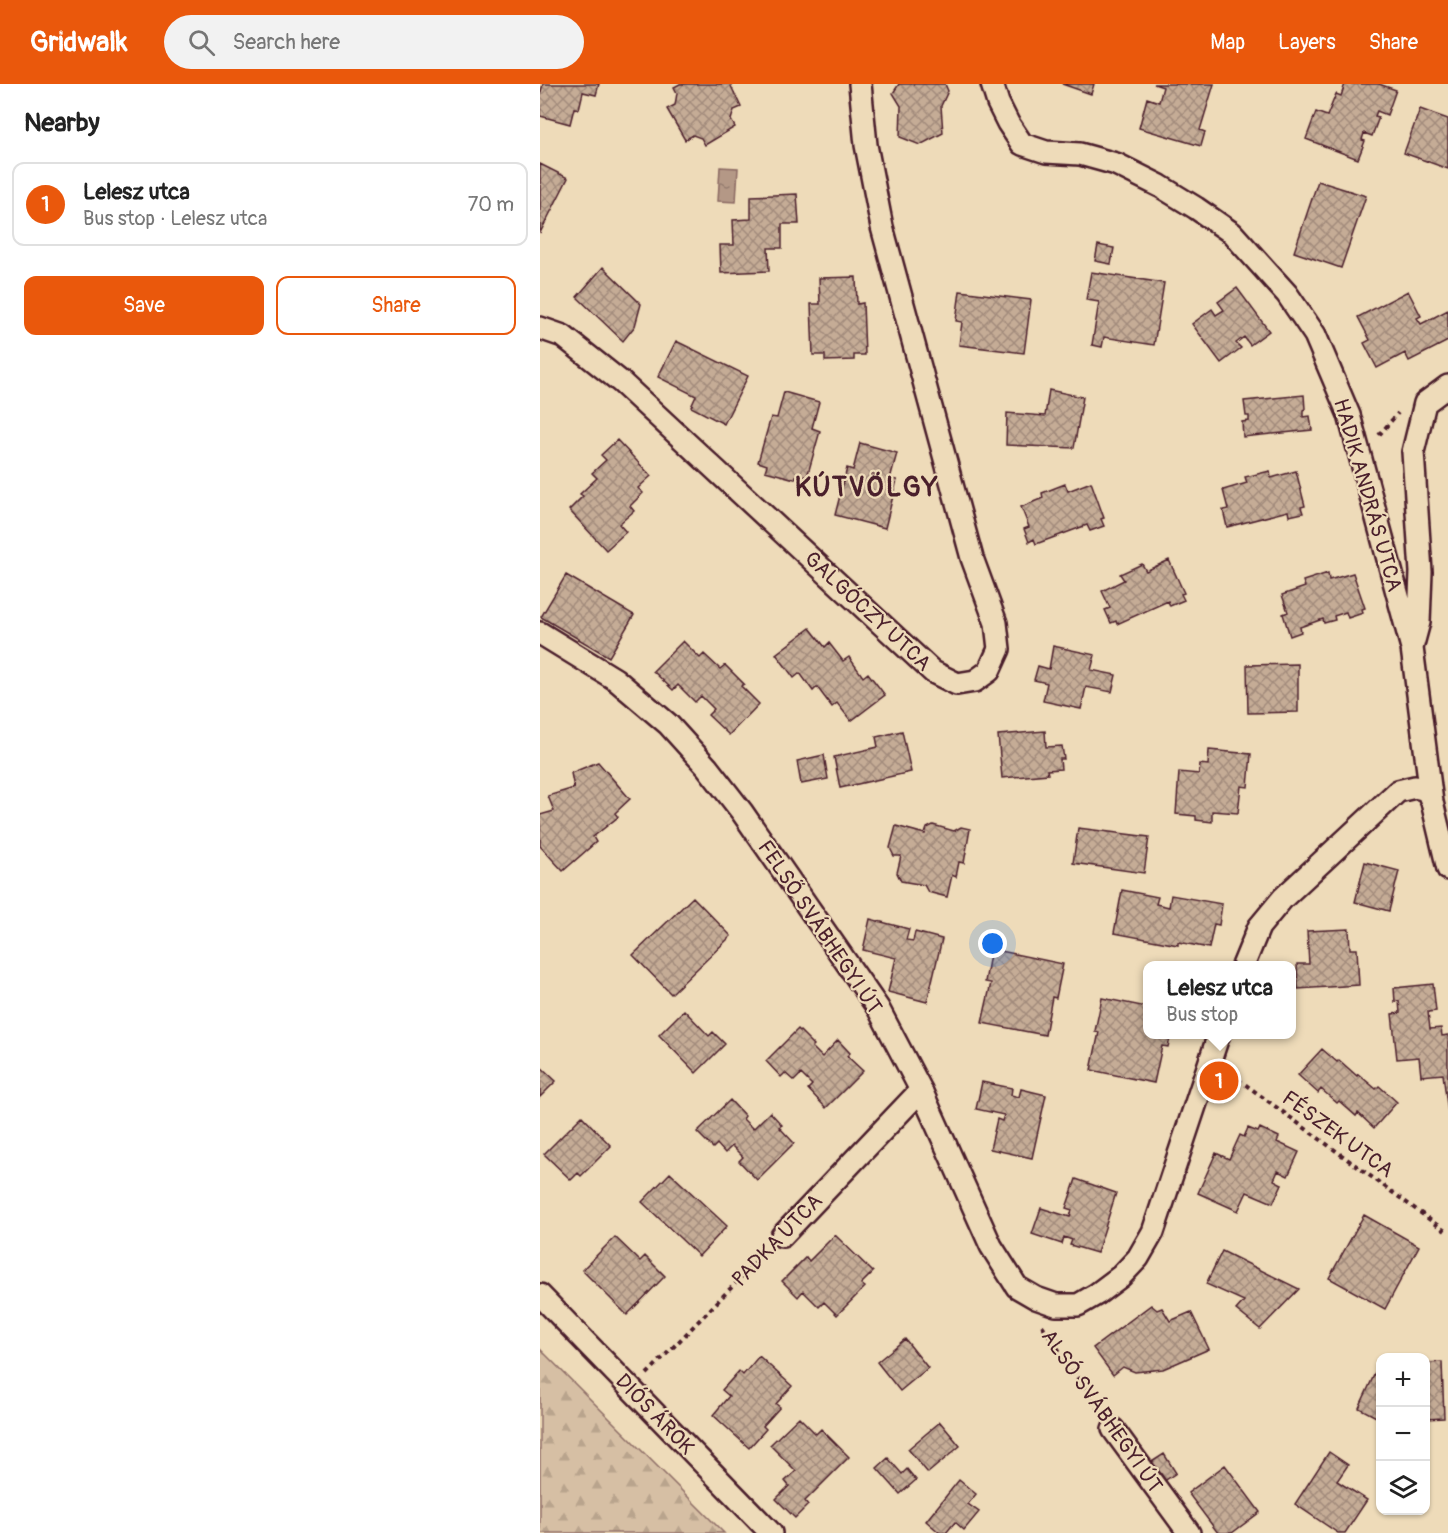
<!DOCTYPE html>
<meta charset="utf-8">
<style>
:root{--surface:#fff;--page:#f2f2f2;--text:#222;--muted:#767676;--line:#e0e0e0;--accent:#ea580c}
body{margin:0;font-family:Pangolin,sans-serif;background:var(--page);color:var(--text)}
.controls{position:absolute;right:18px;bottom:18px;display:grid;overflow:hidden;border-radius:12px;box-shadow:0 2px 4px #0004}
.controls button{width:54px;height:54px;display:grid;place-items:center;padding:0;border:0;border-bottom:2px solid var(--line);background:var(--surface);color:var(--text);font:30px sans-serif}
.you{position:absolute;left:453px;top:860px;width:21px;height:21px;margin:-15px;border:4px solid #fff;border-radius:50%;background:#1a73e8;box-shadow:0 0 0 9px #1a73e833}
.badge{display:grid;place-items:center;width:39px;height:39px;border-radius:50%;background:var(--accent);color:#fff;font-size:20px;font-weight:700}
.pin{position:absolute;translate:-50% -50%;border:3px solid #fff;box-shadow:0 2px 6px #0006}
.popup{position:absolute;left:603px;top:877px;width:153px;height:78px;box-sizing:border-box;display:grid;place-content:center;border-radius:12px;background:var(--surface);filter:drop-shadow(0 2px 4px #0005);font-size:20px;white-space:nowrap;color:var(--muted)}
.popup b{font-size:22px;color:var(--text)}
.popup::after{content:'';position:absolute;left:50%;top:100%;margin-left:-12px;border:12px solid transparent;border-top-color:var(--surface)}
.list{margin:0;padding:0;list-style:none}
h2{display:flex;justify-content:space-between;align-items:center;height:78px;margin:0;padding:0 24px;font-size:26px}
h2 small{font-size:20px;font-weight:400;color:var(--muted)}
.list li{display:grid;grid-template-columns:39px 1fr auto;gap:18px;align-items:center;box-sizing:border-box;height:84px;margin:0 12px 12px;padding:0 12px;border:2px solid var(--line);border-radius:12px}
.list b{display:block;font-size:22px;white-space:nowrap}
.list p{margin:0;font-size:20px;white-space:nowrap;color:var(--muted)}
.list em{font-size:20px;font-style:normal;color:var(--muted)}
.actions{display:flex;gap:12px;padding:18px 24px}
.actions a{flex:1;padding:14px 0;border:2px solid var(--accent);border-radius:12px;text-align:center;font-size:21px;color:var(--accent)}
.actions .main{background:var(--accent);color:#fff}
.icon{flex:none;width:33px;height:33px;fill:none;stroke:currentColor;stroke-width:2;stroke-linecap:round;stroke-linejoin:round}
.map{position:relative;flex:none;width:908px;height:1449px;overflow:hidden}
header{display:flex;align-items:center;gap:36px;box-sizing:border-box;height:84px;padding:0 30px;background:var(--accent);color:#fff}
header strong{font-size:28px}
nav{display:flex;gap:33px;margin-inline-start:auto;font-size:21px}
.search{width:420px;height:54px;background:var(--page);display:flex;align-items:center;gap:15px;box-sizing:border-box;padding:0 21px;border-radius:33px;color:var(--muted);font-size:22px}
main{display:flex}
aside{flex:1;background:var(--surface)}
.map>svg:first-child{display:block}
.forest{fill:url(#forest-firs);stroke:#906f68;stroke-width:1.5}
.water{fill:url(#water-ripples);stroke:#8a6862;stroke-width:1.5}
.building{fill:url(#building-cross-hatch);stroke:#4a1f2b;stroke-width:1.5}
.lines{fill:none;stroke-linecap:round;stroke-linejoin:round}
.minor-casing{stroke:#4a1f2b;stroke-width:26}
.path{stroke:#4a1f2b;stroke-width:4;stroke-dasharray:4.5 4.5;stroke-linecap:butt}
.minor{stroke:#eedbb9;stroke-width:21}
.labels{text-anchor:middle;stroke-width:4.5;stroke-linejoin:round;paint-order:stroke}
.street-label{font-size:21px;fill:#4a1f2b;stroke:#eedbb9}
.district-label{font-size:27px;font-weight:bold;letter-spacing:1.5px;fill:#4a1f2b;stroke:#eedbb9}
</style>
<header>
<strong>Gridwalk</strong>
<div class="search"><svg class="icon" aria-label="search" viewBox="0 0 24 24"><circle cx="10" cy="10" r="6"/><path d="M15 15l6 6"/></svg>Search here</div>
<nav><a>Map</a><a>Layers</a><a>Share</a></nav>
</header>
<main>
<aside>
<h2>Nearby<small></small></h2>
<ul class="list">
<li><span class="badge">1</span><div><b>Lelesz utca</b><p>Bus stop · Lelesz utca</p></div><em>70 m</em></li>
</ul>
<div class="actions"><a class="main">Save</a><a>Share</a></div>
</aside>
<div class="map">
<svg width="908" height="1449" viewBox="0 0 908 1449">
<defs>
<pattern id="forest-firs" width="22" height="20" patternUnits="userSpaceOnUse" patternTransform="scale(1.5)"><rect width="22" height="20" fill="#d6bfa4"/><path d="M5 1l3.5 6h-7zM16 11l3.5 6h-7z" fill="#b9a48d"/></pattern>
<pattern id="water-ripples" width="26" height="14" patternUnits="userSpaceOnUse" patternTransform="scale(1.5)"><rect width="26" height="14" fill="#b49886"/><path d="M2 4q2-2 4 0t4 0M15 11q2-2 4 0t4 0" fill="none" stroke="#947b6e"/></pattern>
<pattern id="building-cross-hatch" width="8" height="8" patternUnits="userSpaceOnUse" patternTransform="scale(1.5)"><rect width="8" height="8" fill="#c5ac96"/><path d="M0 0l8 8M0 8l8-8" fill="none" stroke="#a28b7b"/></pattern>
</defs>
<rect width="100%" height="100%" fill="#eedbb9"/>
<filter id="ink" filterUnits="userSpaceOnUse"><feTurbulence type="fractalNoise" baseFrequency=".0167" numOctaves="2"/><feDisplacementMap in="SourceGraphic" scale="12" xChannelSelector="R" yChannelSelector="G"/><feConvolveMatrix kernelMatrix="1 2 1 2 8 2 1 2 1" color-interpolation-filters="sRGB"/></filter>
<g filter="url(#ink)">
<path class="forest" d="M0,1265L184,1449H0Z"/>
<path class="water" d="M180,83L198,84L196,118L178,117Z"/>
<path class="building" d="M3,0H59L56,11L43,8L39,25L34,24L30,40L0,32V11Z
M140,0H190L201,23L194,26L191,36L195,43L165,61L161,54L153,51L145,56L127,25L135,21L137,9L134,3Z
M359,0H405L408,7L401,22L403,49L380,61L360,53L361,22L353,9Z
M522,0H554L551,10Z
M614,0H674L660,46L665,48L661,62L599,44L607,14L619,18L623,3Z
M805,0H839L856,6L847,31L837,27L835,32L839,33L832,52L824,49L822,56L825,57L818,75L766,55L776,28L787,32L796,10L801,12Z
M880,25L908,35V85L864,69Z
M0,80L28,94L0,149Z
M778,97L826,112L801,184L754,168Z
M257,110L259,140H242V164H228L229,187L181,189L180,161H194L193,136L211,135V112Z
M558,161L574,164L571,180L555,177Z
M63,183L101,220L95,242L83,257L37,213Z
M551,188L624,199L614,261L564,253L562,263L552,261L559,218L546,216Z
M316,193L317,220L323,219L325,271H314V276L285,277V271H273L271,220H280L279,194Z
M697,204L729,247L710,261L704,253L696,259L701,264L681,279L652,240L672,225L676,231L684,226L678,218Z
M420,207L491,216L484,269L419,261L422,238L416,237Z
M868,207L881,232L877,234L881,240L908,226V257L869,277L865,269L837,284L824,259L830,256L818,233Z
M136,257L208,292L184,340L151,323L156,312L118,293Z
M509,306L543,313L534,364L466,361L467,329L505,332Z
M244,308L279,318L272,344L280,347L267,393L257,390L255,395L225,387L227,381L218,378L231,333L237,334Z
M764,311L765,325L763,326V333L770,332L772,346L703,353L702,338L709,337V332H706L704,317Z
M77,356L111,392L98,404L103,409L90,422L94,427L79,440L86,448L66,466L29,426L43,412L40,410L57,394L52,389L66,376L61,371Z
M320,359L357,369L350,395L357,396L345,444L295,431L307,384L313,386Z
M730,387L731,394L756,387L765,422L761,423L763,429L749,432L748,427L687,443L683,426L688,425L683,406L707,399L705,393Z
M551,398L564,434L561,435L564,442L550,447L547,441L496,460L494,455L489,458L484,445L489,443L481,423L503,414L502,409L525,400L528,407Z
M629,476L644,509L641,510L644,516L630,522L628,517L577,540L576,537L571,539L565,526L570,524L562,507L584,496L580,490L602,480L606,487Z
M788,489L789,496L813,489L825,524L822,525L823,529L808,534L806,528L794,532L795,536L784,539L783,535L760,543L761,548L750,552L743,530L748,528L742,511L765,503L763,497Z
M26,491L94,531L69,573L1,533Z
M270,544L285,563L289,559L303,577L309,573L323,593L328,589L345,611L311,637L297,619L292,623L277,603L273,607L260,589L254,594L236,570Z
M143,557L160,574L164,570L180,585L185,581L204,600L201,602L219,620L189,651L168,631L174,625L161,612L155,618L138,601L133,606L113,587Z
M513,562L555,571L551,586L576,591L572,608L546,603L541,625L503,617L507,599L494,596L498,582L509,585Z
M758,580V628L708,629L707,581Z
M362,647L371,688L300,704L294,673L338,663L336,653Z
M505,647L506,663L522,662L524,675H520L521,685L507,686L508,690L462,694L458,651Z
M669,666L711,670L708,703L701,702L698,729L672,727V738L656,736V732L636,730L639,688L659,690L660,680L668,681Z
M284,671L288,695L261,700L257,677Z
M58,678L90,715L75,729L78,733L53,753L56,758L23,787L0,762V731L14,727L8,712L34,704L31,689Z
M393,741L414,747L421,743L430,745L424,779L419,778L416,793L412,791L407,813L388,808L384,801L361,797L357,789L361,772H354L350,764L356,742L385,750L387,744Z
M538,744L609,753L604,789L533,779Z
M825,778L859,787L849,827L815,818Z
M582,806L618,813L616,820L629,823L631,811L682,820L679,841L674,840L669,864L638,858V861L574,849Z
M153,813L191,852L131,910L93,871Z
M330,835L369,845L366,856L373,857L375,848L402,855L387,918L348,908L356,874L323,866Z
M809,845L810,865H817L819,901L758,905L757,880H769L767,847Z
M451,865L523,880L516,914L512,913L505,951L442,939L451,899L445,898Z
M893,900L896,927L888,928L890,945L901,944L902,952L908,951V1029L903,990L881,992L879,973L857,975L852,930L860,929L859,917L855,918L854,904Z
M562,914L607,923V950H631L628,963L622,962L614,999L551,986L559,948L555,947Z
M144,926L169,952L173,948L185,960L156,989L119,951Z
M258,945L274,961L272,963L282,973L298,956L310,969L307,972L323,987L286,1024L268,1005L272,1001L261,990L254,997L245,989L241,993L226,977Z
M782,965L797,978L799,976L817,992L818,990L836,1005L839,1002L857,1018L834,1044L818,1029L816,1032L799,1017L797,1019L781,1005L778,1009L758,991Z
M0,982L16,997L0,1013Z
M442,998L472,1004L471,1011L479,1013L481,1005L506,1011L492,1074L450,1065L457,1035L462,1037L464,1031L436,1025Z
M190,1016L205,1032L203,1035L213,1045L230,1028L242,1041L239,1043L254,1059L217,1096L199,1077L203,1073L192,1062L185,1069L177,1060L173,1064L157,1048Z
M42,1032L71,1062L41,1092L38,1089L31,1096L4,1070Z
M708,1044L718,1048L720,1044L739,1053L737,1058L759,1068L748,1092L738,1087L734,1096L742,1100L733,1119L707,1108L698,1127L658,1109L676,1069L689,1075L700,1051L704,1053Z
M130,1089L187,1142L159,1172L102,1118Z
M536,1095L576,1109L557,1169L530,1161L532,1156L524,1153L522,1160L492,1150L501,1124L530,1133L532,1126L526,1124Z
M824,1131L879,1162L845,1225L789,1194Z
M295,1151L333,1188L321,1200L325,1203L297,1231L284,1218L279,1223L263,1207L258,1213L242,1197L266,1173L269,1177Z
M75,1153L100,1177L105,1172L125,1192L87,1231L42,1186Z
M682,1167L759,1205L720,1245L696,1226L704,1217L666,1200Z
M611,1221L617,1226L622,1224L630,1237L651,1228L669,1265L623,1285L595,1288L583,1283L573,1291L553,1264Z
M365,1255L388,1284L360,1307L337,1278Z
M219,1272L252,1302L236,1320L240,1323L223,1342L226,1345L209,1364L173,1331L189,1312L182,1306L199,1287L203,1291Z
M902,1278L904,1334L886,1335V1279Z
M836,1287L840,1288V1335L819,1324Z
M259,1333L276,1350L281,1345L309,1373L265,1417L268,1421L255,1434L236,1415L249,1402L245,1397L256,1387L230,1361Z
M400,1338L420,1362L388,1389L368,1365Z
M789,1368L808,1381L797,1397L827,1416L805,1449H798L755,1420Z
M624,1370L636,1389L620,1400L607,1381Z
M348,1374L362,1390L367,1385L376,1396L360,1410L337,1384Z
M685,1381L720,1428L692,1449H678L648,1409Z
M419,1396L436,1410L428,1420L439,1428L424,1446L415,1438L406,1449H400L386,1437Z"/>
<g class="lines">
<g class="minor-casing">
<path id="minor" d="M452,0L458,19L468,39L482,60L506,68L540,70L576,80L620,102L656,124L692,149L747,210L775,251L809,331L872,564L892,718L908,785
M0,244L23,252L81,298L393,588L417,600L435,597L449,587L459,565L456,539L432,474L342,143L326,61L320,0
M0,549L75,595L128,640L167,683L202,728L338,924L381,1006L451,1162L477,1203L496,1214L516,1221H538L557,1210L581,1192L598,1174L613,1148L679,950
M872,564L879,538L881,488L873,368L885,319L908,302
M703,882L719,843L743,814L858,707L875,703L887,706L892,718
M242,1152L381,1006
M0,1211L231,1449
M573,1345L649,1449"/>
</g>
<path class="path" d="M839,351L858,329
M691,990L908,1149
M502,1241L560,1327
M107,1290L227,1167"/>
<use href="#minor" class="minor"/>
</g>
</g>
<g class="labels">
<g class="street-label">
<text transform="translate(828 411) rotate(74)" y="7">HADIK ANDRÁS UTCA</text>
<text transform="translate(328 527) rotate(43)" y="7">GALGÓCZY UTCA</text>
<text transform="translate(280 843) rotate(56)" y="7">FELSŐ SVÁBHEGYI ÚT</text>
<text transform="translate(798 1050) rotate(36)" y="7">FÉSZEK UTCA</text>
<text transform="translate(237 1156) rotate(-46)" y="7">PADKA UTCA</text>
<text transform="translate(562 1327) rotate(55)" y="7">ALSÓ SVÁBHEGYI ÚT</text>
<text transform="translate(115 1330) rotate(46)" y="7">DIÓS ÁROK</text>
</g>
<g class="district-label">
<text x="327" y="412">KÚTVÖLGY</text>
</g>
</g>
</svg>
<div class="controls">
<button>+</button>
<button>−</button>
<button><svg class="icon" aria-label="layers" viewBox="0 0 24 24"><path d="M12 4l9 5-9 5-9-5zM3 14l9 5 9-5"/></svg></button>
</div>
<div class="you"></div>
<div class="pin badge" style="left:679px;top:997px">1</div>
<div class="popup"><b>Lelesz utca</b>Bus stop</div>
</div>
</main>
